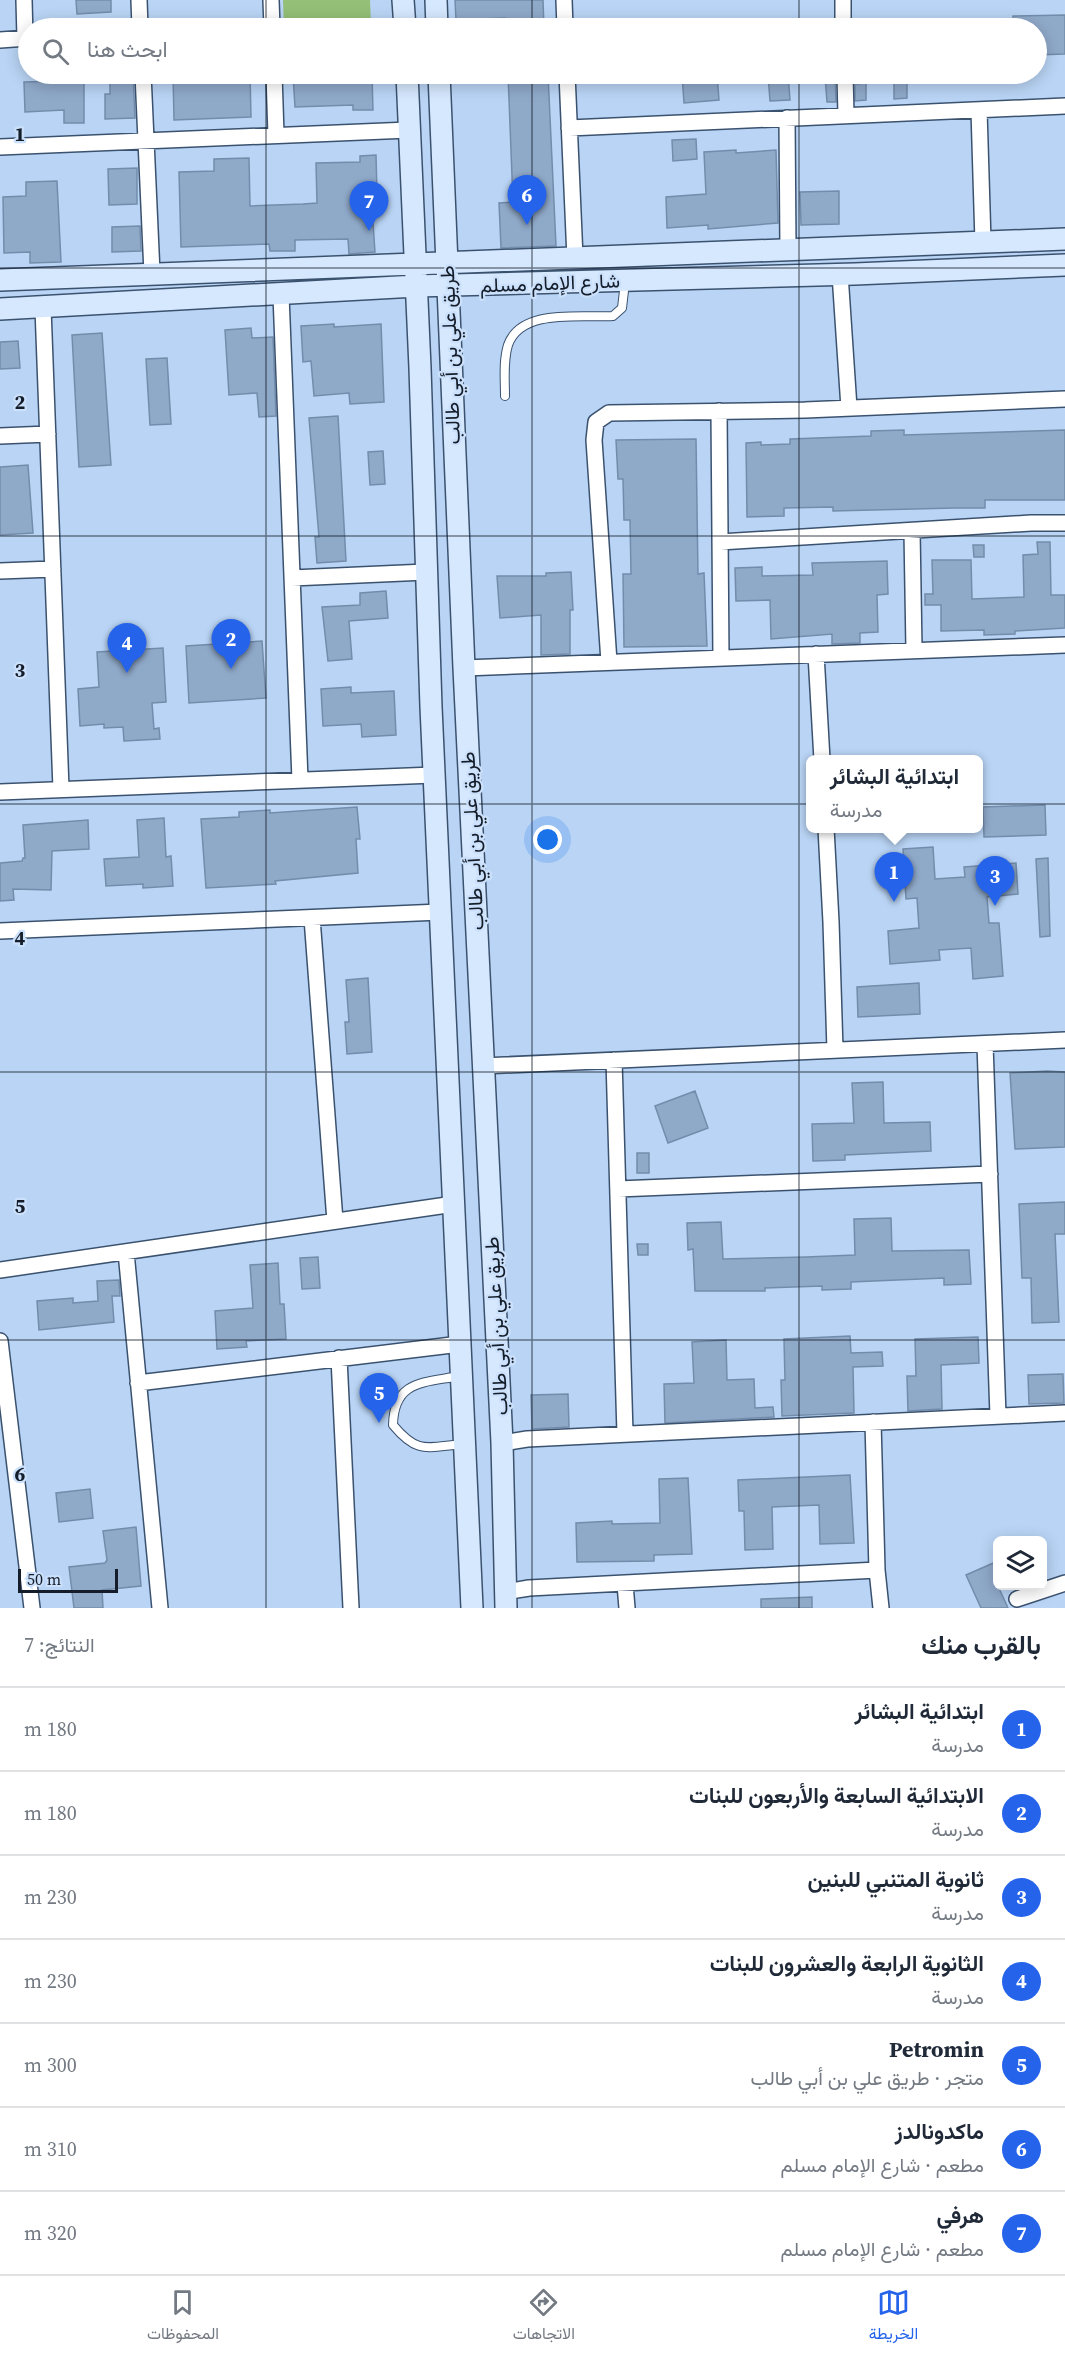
<!DOCTYPE html>
<html lang="ar">
<meta charset="utf-8">
<style>
:root{--surface:#fff;--page:#f6f6f7;--text:#1f2937;--muted:#747a83;--line:#e0e1e3;--accent:#2563eb}
body{margin:0;font-family:"Source Serif 4",Vazirmatn,serif;background:var(--page);color:var(--text);direction:rtl}
.controls{position:absolute;right:18px;bottom:18px;display:grid;overflow:hidden;border-radius:9px;box-shadow:0 3px 15px #0003}
.controls button{width:54px;height:54px;display:grid;place-items:center;padding:0;border:0;border-bottom:2px solid var(--line);background:var(--surface);color:var(--text);font:30px sans-serif}
.scale{position:absolute;left:18px;bottom:15px;width:100px;box-sizing:border-box;padding-left:6px;border:3px solid #141d29;border-top:0;font-size:16px;line-height:21px;white-space:nowrap;color:#141d29;-webkit-text-stroke:4px #cbe0fb;paint-order:stroke}
.you{position:absolute;left:548px;top:840px;width:21px;height:21px;margin:-15px;border:4px solid #fff;border-radius:50%;background:#1a73e8;box-shadow:0 0 0 9px #1a73e833}
.badge{display:grid;place-items:center;width:39px;height:39px;border-radius:50%;background:var(--accent);color:#fff;font-size:20px;font-weight:700}
.pin{position:absolute;translate:-50% -50px;filter:drop-shadow(0 2px 3px #0008)}
.pin::after{content:'';position:absolute;top:32px;width:21px;height:18px;background:inherit;clip-path:polygon(0 0,100% 0,50% 100%)}
.popup{position:absolute;left:806px;top:755px;width:177px;height:78px;box-sizing:border-box;display:grid;place-content:center;border-radius:9px;background:var(--surface);filter:drop-shadow(0 2px 4px #0005);font-size:20px;white-space:nowrap;color:var(--muted)}
.popup b{font-size:22px;color:var(--text)}
.popup::after{content:'';position:absolute;left:50%;top:100%;margin-left:-12px;border:12px solid transparent;border-top-color:var(--surface)}
.list{margin:0;padding:0;list-style:none}
h2{display:flex;justify-content:space-between;align-items:center;height:78px;margin:0;padding:0 24px;font-size:26px}
h2 small{font-size:20px;font-weight:400;color:var(--muted)}
.list li{display:grid;grid-template-columns:39px 1fr auto;gap:18px;align-items:center;box-sizing:border-box;height:84px;padding:0 24px;border-top:2px solid var(--line)}
.list b{display:block;font-size:22px;white-space:nowrap}
.list p{margin:0;font-size:20px;white-space:nowrap;color:var(--muted)}
.list em{font-size:20px;font-style:normal;color:var(--muted)}
.icon{flex:none;width:33px;height:33px;fill:none;stroke:currentColor;stroke-width:2;stroke-linecap:round;stroke-linejoin:round}
.map{position:relative;flex:none;width:1065px;height:1608px;overflow:hidden;direction:ltr}
.search{position:absolute;background:var(--surface);box-shadow:0 3px 15px #0003;left:18px;right:18px;top:18px;height:66px;display:flex;align-items:center;gap:15px;box-sizing:border-box;padding:0 21px;border-radius:33px;color:var(--muted);font-size:22px}
.sheet{height:666px;background:var(--surface)}
nav{display:flex;justify-content:space-around;align-items:center;box-sizing:border-box;height:84px;border-top:2px solid var(--line);background:var(--surface);font-size:16px;color:var(--muted)}
nav a{display:grid;justify-items:center;gap:3px}
nav .on{color:var(--accent)}
.map>svg:first-child{display:block}
.green{fill:#93bf77}
.building{fill:#8fa9c9;stroke:#738cab;stroke-width:1.5}
.lines{fill:none;stroke-linecap:round;stroke-linejoin:round}
.lane-casing{stroke:#3b526f;stroke-width:10}
.street-casing{stroke:#3b526f;stroke-width:18}
.secondary-casing{stroke:#3b526f;stroke-width:24}
.lane{stroke:#fff;stroke-width:8}
.street{stroke:#fff;stroke-width:15}
.secondary{stroke:#d6e8fe;stroke-width:21}
.grid{fill:none;stroke:#141d29;stroke-width:1.5;stroke-opacity:0.55}
.labels{text-anchor:middle;stroke-width:4.5;stroke-linejoin:round;paint-order:stroke}
.street-label{font-size:20px;fill:#141d29;stroke:#cbe0fb}
.grid-label{font-size:20px;text-anchor:middle;font-weight:bold;fill:#141d29;stroke:#cbe0fb;stroke-width:4.5;stroke-linejoin:round;paint-order:stroke}
</style>
<div class="map">
<svg width="1065" height="1608" viewBox="0 0 1065 1608">
<rect width="100%" height="100%" fill="#b9d4f5"/>
<path class="green" d="M283,0H370L371,26L284,28Z"/>
<path class="building" d="M76,0H111V12L77,14Z
M455,0H543L544,28H506L505,18L456,20Z
M1065,15V54L1036,55V28H1013V16Z
M64,74H84V123H64V110L25,112L24,82L64,81Z
M110,74H133L135,118L105,119V94H110Z
M173,74H250L251,117L174,120Z
M349,74V76H372L373,110H353V105L295,107L293,75Z
M508,74H548L556,246L501,248L499,203L513,202Z
M682,74H717L719,100L684,103Z
M768,74H788L790,100L770,101Z
M835,75L836,102H827L825,76Z
M907,82V98L894,99V83Z
M866,83V100L855,101V84Z
M696,139L697,159L673,161L672,140Z
M736,150V153L776,150L778,223L708,229V225L667,228L666,197L706,194L704,152Z
M376,155L377,194H371L375,252L349,254L348,239L295,240V251H270L269,244L181,247L179,172L214,171V159L249,158L250,206L303,204L317,203L316,163L360,162V156Z
M137,168V204L109,205L108,169Z
M57,181L61,262L30,263V252L4,253L3,197L26,196V182Z
M839,191V224L801,225L800,192Z
M140,226L141,251L112,252V227Z
M334,324V327L381,324L384,402L350,404L349,393L314,396L311,361L303,362L301,326Z
M251,328L252,338L273,337L276,416L259,417L257,393L229,395L225,330Z
M102,333L111,465L79,467L72,335Z
M18,341L20,368L0,369V342Z
M167,358L171,424L150,425L146,359Z
M338,416L346,561L317,563L315,537H319L309,418Z
M904,430V435L1065,430V500H985V508H955L833,511V507L784,508V516L747,517L746,443L761,442V445L790,444V439L871,436V431Z
M696,439L698,574L704,573L707,646L624,647L623,574H631L630,520H624L623,479H618L616,440Z
M383,451L385,484L370,485L368,452Z
M28,465L33,533L0,535V467Z
M1037,542H1050L1051,595H1065V628L1015,631V634L984,635V630L941,631V605H925V594H933L932,560H971L972,599L1024,597L1023,555L1038,554Z
M973,545H984V557H974Z
M887,561L888,594L877,595L878,632L860,633V643L832,644V634L771,639L770,600L736,601L735,568L762,567V576L813,575L812,563Z
M571,572L573,610H570V654L541,655V615L500,618L497,576H546V573Z
M386,591L388,618L349,621L352,659L328,661L322,607L360,605V593Z
M262,641L266,698L189,703L186,646Z
M163,648L166,702L152,703L154,729L159,728L160,739L124,741L123,727L104,728V724L80,726L78,689L99,687L97,652Z
M351,687V693L394,691L396,735L362,737L361,724L323,726L321,689Z
M1045,805L1046,835L984,837L983,807Z
M357,807L360,839H356L358,873L275,881L276,884L206,888L201,819L239,817V812L270,810V813Z
M164,818L166,857L171,856L173,886L143,888V884L106,886L104,859L139,857L137,820Z
M88,820L89,849L52,851L51,890L13,889L14,900L0,901V863L22,861L23,858H25L23,825Z
M933,847L935,879L965,877L964,867L1016,863L1018,894L987,897L989,923H999L1003,976L973,979L971,948L939,950L940,960L890,964L888,931L919,928L917,898L906,899L903,849Z
M1048,858L1050,936L1040,937L1036,859Z
M368,978L372,1052L347,1054L345,1022H349L346,980Z
M919,983L920,1014L858,1017L857,987Z
M1047,1071L1065,1072V1147L1015,1149L1010,1073Z
M883,1082L884,1123L930,1122L931,1151L845,1155V1160L813,1161L812,1124L854,1123L852,1083Z
M695,1091L708,1128L668,1143L655,1106Z
M637,1153H649V1173H637Z
M1065,1202V1234H1055L1059,1322L1032,1323L1031,1278H1022L1019,1204Z
M891,1218L892,1251L969,1250L971,1284L944,1285V1278L851,1282V1289L822,1290V1286L765,1288V1291H695L693,1249L688,1250L687,1223L721,1222L723,1259L806,1257L855,1255L854,1219Z
M637,1244H648V1255H638Z
M318,1257L320,1288L302,1289L300,1258Z
M278,1263L280,1304H284L286,1339L246,1341L247,1347L217,1349L215,1311L253,1308L250,1265Z
M119,1280L120,1296H112L114,1322L39,1330L37,1301L73,1298V1303L98,1301L97,1281Z
M850,1336L851,1353L882,1352L883,1366L853,1367L854,1413L782,1416L781,1380H785L784,1339Z
M978,1337L979,1363L941,1365L942,1409L908,1411L907,1376H916L915,1339Z
M726,1340L727,1380L754,1379L755,1408L773,1407L774,1417L665,1423L664,1384L694,1383L692,1342Z
M1063,1374L1064,1403L1029,1404L1028,1375Z
M568,1394L569,1427L532,1429L531,1395Z
M850,1475L854,1543L820,1544L819,1505L772,1507L773,1549L745,1550L744,1511H739L738,1480Z
M688,1478L692,1554L654,1555V1561L577,1562L576,1523L612,1521V1524L660,1523L659,1479Z
M90,1489L93,1518L59,1522L56,1493Z
M136,1527L141,1586L102,1590L103,1608H74L69,1567L105,1563L107,1560L103,1531Z
M998,1561V1586L1008,1608H981L966,1575Z
M812,1597V1608H761V1599Z"/>
<g class="lines">
<g class="lane-casing">
<path id="lane" d="M505,396C505,380 503,361 508,345C521,308 580,318 613,316L622,308L625,282
M459,1376C424,1383 394,1380 393,1425C418,1455 427,1447 463,1444"/>
</g>
<g class="street-casing">
<path id="street" d="M24,0L25,38
M139,0L140,28
M271,0L272,28
M564,0L565,28
M843,0V28
M240,28L272,27
M0,40L28,38
M143,74L152,273
M274,74L276,135
M567,74L575,258
M845,74L846,116
M979,110L983,242
M787,118L788,250
M569,128L1065,106
M0,147L409,130
M840,274L849,408
M281,295L300,780
M43,308L61,789
M719,411L721,658
M0,436L48,434
M912,531L914,650
M720,542L1031,523H1065
M0,571L53,569
M292,578L426,572
M816,654L822,760
M609,662L594,440L596,422L609,413L805,410L1065,399
M464,668L1065,645
M0,792L434,775
M826,828L831,922L835,1050
M312,918L335,1221
M0,931L440,912
M985,1044L998,1416
M614,1060L625,1434
M483,1066L1065,1040
M618,1189L990,1174
M126,1252L160,1608
M0,1270L454,1204
M0,1341L32,1608
M339,1358L351,1608
M138,1383L460,1344
M873,1422L877,1570L881,1608
M502,1443L527,1439L1065,1413
M625,1584L627,1608
M505,1592L529,1588L877,1570
M1017,1599L1065,1583"/>
</g>
<g class="secondary-casing">
<path id="secondary" d="M403,0L405,28
M436,0L437,28
M407,74L420,368L431,707L472,1608
M439,74L464,668L502,1443L506,1608
M0,280L1065,239
M0,309L416,286L855,274L1065,265"/>
</g>
<use href="#lane" class="lane"/>
<use href="#street" class="street"/>
<use href="#secondary" class="secondary"/>
</g>
<path class="grid" d="M266,0V28M532,0V28M799,0V28M266,74V1608M532,74V1608M799,74V1608M0,268H1065M0,536H1065M0,804H1065M0,1072H1065M0,1340H1065"/>
<g class="labels">
<g class="street-label">
<text transform="translate(550 283) rotate(-2)" y="7">شارع الإمام مسلم</text>
<text transform="translate(450 355) rotate(-92)" y="7">طريق علي بن أبي طالب</text>
<text transform="translate(472 841) rotate(-93)" y="7">طريق علي بن أبي طالب</text>
<text transform="translate(496 1326) rotate(-93)" y="7">طريق علي بن أبي طالب</text>
</g>
</g>
<g class="grid-label">
<text x="20" y="141">1</text>
<text x="20" y="409">2</text>
<text x="20" y="677">3</text>
<text x="20" y="945">4</text>
<text x="20" y="1213">5</text>
<text x="20" y="1481">6</text>
</g>
</svg>
<div class="controls">
<button><svg class="icon" aria-label="layers" viewBox="0 0 24 24"><path d="M12 4l9 5-9 5-9-5zM3 14l9 5 9-5"/></svg></button>
</div>
<div class="scale">50 m</div>
<div class="you"></div>
<div class="pin badge" style="left:894px;top:902px">1</div>
<div class="popup"><b>ابتدائية البشائر</b>مدرسة</div>
<div class="pin badge" style="left:231px;top:669px">2</div>
<div class="pin badge" style="left:995px;top:906px">3</div>
<div class="pin badge" style="left:127px;top:673px">4</div>
<div class="pin badge" style="left:379px;top:1423px">5</div>
<div class="pin badge" style="left:527px;top:225px">6</div>
<div class="pin badge" style="left:369px;top:231px">7</div>
<div class="search"><svg class="icon" aria-label="search" viewBox="0 0 24 24"><circle cx="10" cy="10" r="6"/><path d="M15 15l6 6"/></svg>ابحث هنا</div>
</div>
<section class="sheet">
<h2>بالقرب منك<small>النتائج: 7</small></h2>
<ul class="list">
<li><span class="badge">1</span><div><b>ابتدائية البشائر</b><p>مدرسة</p></div><em>180 m</em></li>
<li><span class="badge">2</span><div><b>الابتدائية السابعة والأربعون للبنات</b><p>مدرسة</p></div><em>180 m</em></li>
<li><span class="badge">3</span><div><b>ثانوية المتنبي للبنين</b><p>مدرسة</p></div><em>230 m</em></li>
<li><span class="badge">4</span><div><b>الثانوية الرابعة والعشرون للبنات</b><p>مدرسة</p></div><em>230 m</em></li>
<li><span class="badge">5</span><div><b>Petromin</b><p>متجر · طريق علي بن أبي طالب</p></div><em>300 m</em></li>
<li><span class="badge">6</span><div><b>ماكدونالدز</b><p>مطعم · شارع الإمام مسلم</p></div><em>310 m</em></li>
<li><span class="badge">7</span><div><b>هرفي</b><p>مطعم · شارع الإمام مسلم</p></div><em>320 m</em></li>
</ul>
</section>
<nav>
<a class="on"><svg class="icon" aria-label="map" viewBox="0 0 24 24"><path d="M3 6l6-2 6 2 6-2v14l-6 2-6-2-6 2zM9 4v14M15 6v14"/></svg>الخريطة</a>
<a><svg class="icon" aria-label="directions" viewBox="0 0 24 24"><path d="M12 3l9 9-9 9-9-9zM9 14v-3h6M13 9l2 2-2 2"/></svg>الاتجاهات</a>
<a><svg class="icon" aria-label="saved" viewBox="0 0 24 24"><path d="M7 4h10v16l-5-4-5 4z"/></svg>المحفوظات</a>
</nav>
